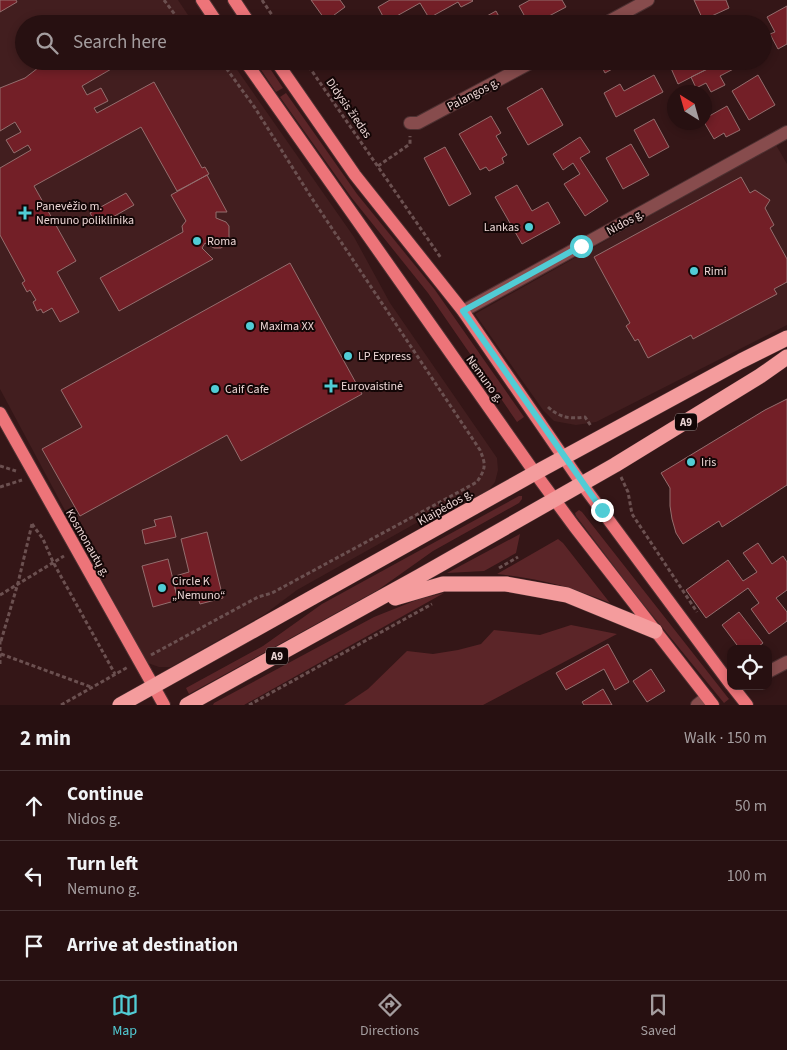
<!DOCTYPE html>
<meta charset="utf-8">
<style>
:root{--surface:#271011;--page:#331e1f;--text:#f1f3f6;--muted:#a49d9f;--line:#433031;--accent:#51ccd5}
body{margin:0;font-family:"Source Sans 3",sans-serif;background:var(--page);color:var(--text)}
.controls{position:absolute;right:15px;bottom:15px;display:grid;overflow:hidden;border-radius:10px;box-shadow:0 2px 8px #0003}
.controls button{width:45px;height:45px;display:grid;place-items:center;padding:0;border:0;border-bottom:1px solid var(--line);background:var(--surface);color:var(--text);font:25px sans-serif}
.compass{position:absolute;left:667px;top:85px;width:45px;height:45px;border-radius:50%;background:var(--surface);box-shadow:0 2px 8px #0003;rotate:323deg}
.stop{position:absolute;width:15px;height:15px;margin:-11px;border:4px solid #51ccd5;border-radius:50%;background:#fff}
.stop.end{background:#51ccd5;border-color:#fff;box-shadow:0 1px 5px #0008}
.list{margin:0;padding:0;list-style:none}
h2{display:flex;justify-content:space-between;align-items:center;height:65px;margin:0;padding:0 20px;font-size:21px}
h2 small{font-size:16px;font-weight:400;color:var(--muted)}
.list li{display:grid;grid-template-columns:32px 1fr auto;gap:15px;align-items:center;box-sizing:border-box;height:70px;padding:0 20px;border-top:1px solid var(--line)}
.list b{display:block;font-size:19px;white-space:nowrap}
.list p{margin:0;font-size:16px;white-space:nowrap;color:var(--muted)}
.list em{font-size:16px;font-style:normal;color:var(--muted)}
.icon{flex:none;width:28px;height:28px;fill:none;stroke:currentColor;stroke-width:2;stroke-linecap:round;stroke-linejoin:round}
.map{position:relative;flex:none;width:787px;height:705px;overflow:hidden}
.search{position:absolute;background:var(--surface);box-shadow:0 2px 8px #0003;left:15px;right:15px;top:15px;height:55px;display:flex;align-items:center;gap:12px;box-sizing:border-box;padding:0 18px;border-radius:28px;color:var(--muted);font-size:19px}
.sheet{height:275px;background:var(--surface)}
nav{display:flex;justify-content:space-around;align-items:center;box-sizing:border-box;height:70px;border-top:1px solid var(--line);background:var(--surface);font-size:14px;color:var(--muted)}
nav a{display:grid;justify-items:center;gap:2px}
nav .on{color:var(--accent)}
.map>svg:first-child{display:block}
.built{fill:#421e1f}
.green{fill:#5b2528}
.building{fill:#731f27;stroke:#946e6e}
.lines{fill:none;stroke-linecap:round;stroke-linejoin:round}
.minor-casing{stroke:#4e3132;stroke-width:14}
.major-casing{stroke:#4e3132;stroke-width:14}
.highway-casing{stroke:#4e3132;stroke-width:16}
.path{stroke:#6b5050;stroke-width:3;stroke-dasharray:4 2.5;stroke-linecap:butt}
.minor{stroke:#874c4d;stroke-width:12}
.major{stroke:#ed7479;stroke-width:12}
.highway{stroke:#f49c9d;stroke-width:15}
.route{stroke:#51ccd5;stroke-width:6}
.poi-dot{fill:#51ccd5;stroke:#130606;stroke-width:2}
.labels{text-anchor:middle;stroke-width:4;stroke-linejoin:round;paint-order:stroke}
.shield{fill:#130606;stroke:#ab9897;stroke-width:1}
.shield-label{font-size:11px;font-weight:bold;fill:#ecd6d5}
.street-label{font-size:12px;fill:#ecd6d5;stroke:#130606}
.poi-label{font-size:12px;fill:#ecd6d5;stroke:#130606;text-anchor:start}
</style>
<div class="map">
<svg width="787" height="705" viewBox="0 0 787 705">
<rect width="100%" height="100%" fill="#341617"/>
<path class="built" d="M0,0H178L194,24H24V61H231L354,237L390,303L497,458L498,470L495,482L488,491L472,501L434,513L297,590L265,614L171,667H159L148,663L142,654L0,389Z
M776,145L787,164V325L596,422L576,425L554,421L543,410L475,314Z"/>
<path class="green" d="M255,61H265L283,88L276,92Z
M286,93L357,194L435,290L524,417L517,422L428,293L351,197L280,97Z
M519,496H522V499L519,503L433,551L378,590L189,694L186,688L263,646L322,604Z
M579,510L582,512L729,699L724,703L635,594L576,516L575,513Z
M520,534L516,553L484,571L447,573Z
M558,539L563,543L610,603C571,587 539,578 497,574Z
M444,593L244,705H213L214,703L374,617L419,599Z
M571,625L617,634L483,705H344L368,689L407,651L433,654L458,650L481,644L494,630L540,635Z"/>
<path class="building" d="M0,0H16L17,2L0,12Z
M311,0H340L345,7L326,21Z
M390,0H472L473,1L461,7L458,2L429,18L420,3L386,22L378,7Z
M530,0H562L566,7L534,24H529L519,6Z
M694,0H726L729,8L703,20Z
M787,6V44L778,49L770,34L775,32L767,17Z
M496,11L503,24H477L476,22Z
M47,61H125L82,86L87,95L101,88L108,101L94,108L97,113L154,82L202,168L205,167L209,174L177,191L141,127L34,186L76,261L57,272L79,312L60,322L52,308L43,313L41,309L37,311L33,302L36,300L30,290L27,292L22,283L25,281L0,235V168L31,150L28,145L14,153L6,140L21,132L15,122L0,131V88L25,78Z
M448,61H466L452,69Z
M599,61H627L605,73Z
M679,61H703L707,69L678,84L670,66Z
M714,61H749L720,76L725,85L711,92L706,83L696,88L691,77L716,65Z
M654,75L663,92L616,117L604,93L620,84L624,91Z
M758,75L775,105L749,120L732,91Z
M542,88L563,125L528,145L507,108Z
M727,106L740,130L726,137L724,133L714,139L704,122V119Z
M491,116L501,133L496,136L507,155L502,158L504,163L489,171L486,167L480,170L459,134Z
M654,119L669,147L649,158L634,130Z
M580,137L590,152L580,158L608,201L585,216L564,184L580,174L573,163L563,170L553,154Z
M631,144L649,175L623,189L606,158Z
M445,147L471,194L449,206L424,158Z
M207,175L227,212H216V218L226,222L229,226V239L226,244L221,248H214L205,243L202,248L213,259L119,311L100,278L183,232L182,226L186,221L171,195Z
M741,177L750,193L755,190L770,200L765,208L774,225L770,228L787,259V282L774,289L777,294L693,339L691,335L648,358L638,339L635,341L626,326L630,323L594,257Z
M517,185L532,211L548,202L560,223L522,244L495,197Z
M126,193L134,205L97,226L90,213Z
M290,263L362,394L241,461L227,435L80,516L42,449L82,427L61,390Z
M787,399V485L722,527L719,521L683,544L676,533L672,519L670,506V488L661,473L765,410Z
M171,516L176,537L145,544L142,530L156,526L154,520Z
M207,532L223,598L200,604L197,595L178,600L172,577L189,572L181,539Z
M758,543L772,564L783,556L787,562V590L776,598L787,612V621L769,634L751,609L759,603L748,588L706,618L686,590L728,560L743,581L757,572L743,553Z
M168,559L178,600L153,607L142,566Z
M739,612L763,643L755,649H740L722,625Z
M608,644L629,682L615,690L604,669L566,690L556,673Z
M651,669L665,691L647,702L633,681Z
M603,689L612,705H584L582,702Z"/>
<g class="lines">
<g class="minor-casing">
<path id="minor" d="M604,24L648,0
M410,123H418L534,61
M463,311L787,132
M768,672L787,662
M697,705L707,697"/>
</g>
<g class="major-casing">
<path id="major" d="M202,0L218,24
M234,0L250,24
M245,61L535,473L574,526L713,705
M276,61L355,175L463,311L582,484L731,685
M0,413L164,705
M732,686L747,705"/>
</g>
<g class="highway-casing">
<path id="highway" d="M395,598L443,584H506L567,595L655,631
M120,705L535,473L741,361L787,338
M187,705L420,576L615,465L760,376L787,357"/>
</g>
<path class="path" d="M164,0L182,24
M262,0L278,24
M305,61L441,258
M378,166L410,144V136
M548,407C560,418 570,419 585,417L591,426
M0,466L16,471
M621,477L628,492L632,514L697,612
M0,487L22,480
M32,524L43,539L53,562L115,674
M499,568L518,557
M0,595L64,556
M1,641L18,583L32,524
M1,654L91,687
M151,655L258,597L272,593L477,482C486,468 486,465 480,450L311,197L255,108L221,61
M0,664V641
M61,705L128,667
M249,705L432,604"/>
<use href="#minor" class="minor"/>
<use href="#major" class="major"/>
<use href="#highway" class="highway"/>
</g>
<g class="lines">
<path class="route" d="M581,246L463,311L602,510"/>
</g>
<g class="poi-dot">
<path d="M22.5 205.5h5v5h5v5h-5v5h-5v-5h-5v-5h5z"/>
<circle cx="529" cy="227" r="5"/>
<circle cx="197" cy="241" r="5"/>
<circle cx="694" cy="271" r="5"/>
<circle cx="250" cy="326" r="5"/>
<circle cx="348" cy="356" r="5"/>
<path d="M328.5 378.5h5v5h5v5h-5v5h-5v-5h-5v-5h5z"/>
<circle cx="215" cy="389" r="5"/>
<circle cx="691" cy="462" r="5"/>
<circle cx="162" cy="588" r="5"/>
</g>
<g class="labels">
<g class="shield">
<rect x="675" y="413.5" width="22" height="17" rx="4"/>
<rect x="266" y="647.5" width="22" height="17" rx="4"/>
</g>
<g class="shield-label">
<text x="686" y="426">A9</text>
<text x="277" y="660">A9</text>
</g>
<g class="street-label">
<text transform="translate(473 94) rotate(-28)" y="4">Palangos g.</text>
<text transform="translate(349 108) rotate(55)" y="4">Didysis žiedas</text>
<text transform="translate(625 222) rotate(-29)" y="4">Nidos g.</text>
<text transform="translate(485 379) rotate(54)" y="4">Nemuno g.</text>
<text transform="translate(445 507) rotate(-30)" y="4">Klaipėdos g.</text>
<text transform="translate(88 543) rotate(60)" y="4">Kosmonautų g.</text>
</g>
<g class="poi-label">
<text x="36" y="210">Panevėžio m.<tspan x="36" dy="14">Nemuno poliklinika</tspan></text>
<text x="519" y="231" text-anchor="end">Lankas</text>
<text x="207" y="245">Roma</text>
<text x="704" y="275">Rimi</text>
<text x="260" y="330">Maxima XX</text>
<text x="358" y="360">LP Express</text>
<text x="341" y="390">Eurovaistinė</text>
<text x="225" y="393">Caif Cafe</text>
<text x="701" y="466">Iris</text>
<text x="172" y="585">Circle K<tspan x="172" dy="14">„Nemuno“</tspan></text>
</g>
</g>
</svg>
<div class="controls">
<button><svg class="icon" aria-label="locate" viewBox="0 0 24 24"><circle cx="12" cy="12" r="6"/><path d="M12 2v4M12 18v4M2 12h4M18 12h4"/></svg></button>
</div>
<svg class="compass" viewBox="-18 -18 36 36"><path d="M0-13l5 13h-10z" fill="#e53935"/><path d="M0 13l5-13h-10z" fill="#a49d9f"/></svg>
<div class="stop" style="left:581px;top:246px"></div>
<div class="stop end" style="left:602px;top:510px"></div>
<div class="search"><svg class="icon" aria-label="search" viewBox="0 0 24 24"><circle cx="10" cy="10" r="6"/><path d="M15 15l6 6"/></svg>Search here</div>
</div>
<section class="sheet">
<h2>2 min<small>Walk · 150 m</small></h2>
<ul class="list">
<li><svg class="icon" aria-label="ahead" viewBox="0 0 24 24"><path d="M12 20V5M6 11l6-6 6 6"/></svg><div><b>Continue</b><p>Nidos g.</p></div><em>50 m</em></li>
<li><svg class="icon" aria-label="left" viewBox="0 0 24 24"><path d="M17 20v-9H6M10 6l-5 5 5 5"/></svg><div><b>Turn left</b><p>Nemuno g.</p></div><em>100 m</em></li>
<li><svg class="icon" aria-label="arrive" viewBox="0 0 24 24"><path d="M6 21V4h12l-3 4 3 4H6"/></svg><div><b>Arrive at destination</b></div></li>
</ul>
</section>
<nav>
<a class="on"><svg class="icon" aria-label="map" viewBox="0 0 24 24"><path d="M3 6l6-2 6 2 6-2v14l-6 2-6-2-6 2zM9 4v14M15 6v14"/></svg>Map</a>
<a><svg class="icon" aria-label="directions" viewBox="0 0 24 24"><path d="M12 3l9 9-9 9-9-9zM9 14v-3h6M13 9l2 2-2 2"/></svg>Directions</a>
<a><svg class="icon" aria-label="saved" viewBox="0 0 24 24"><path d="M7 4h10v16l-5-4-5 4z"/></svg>Saved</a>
</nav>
